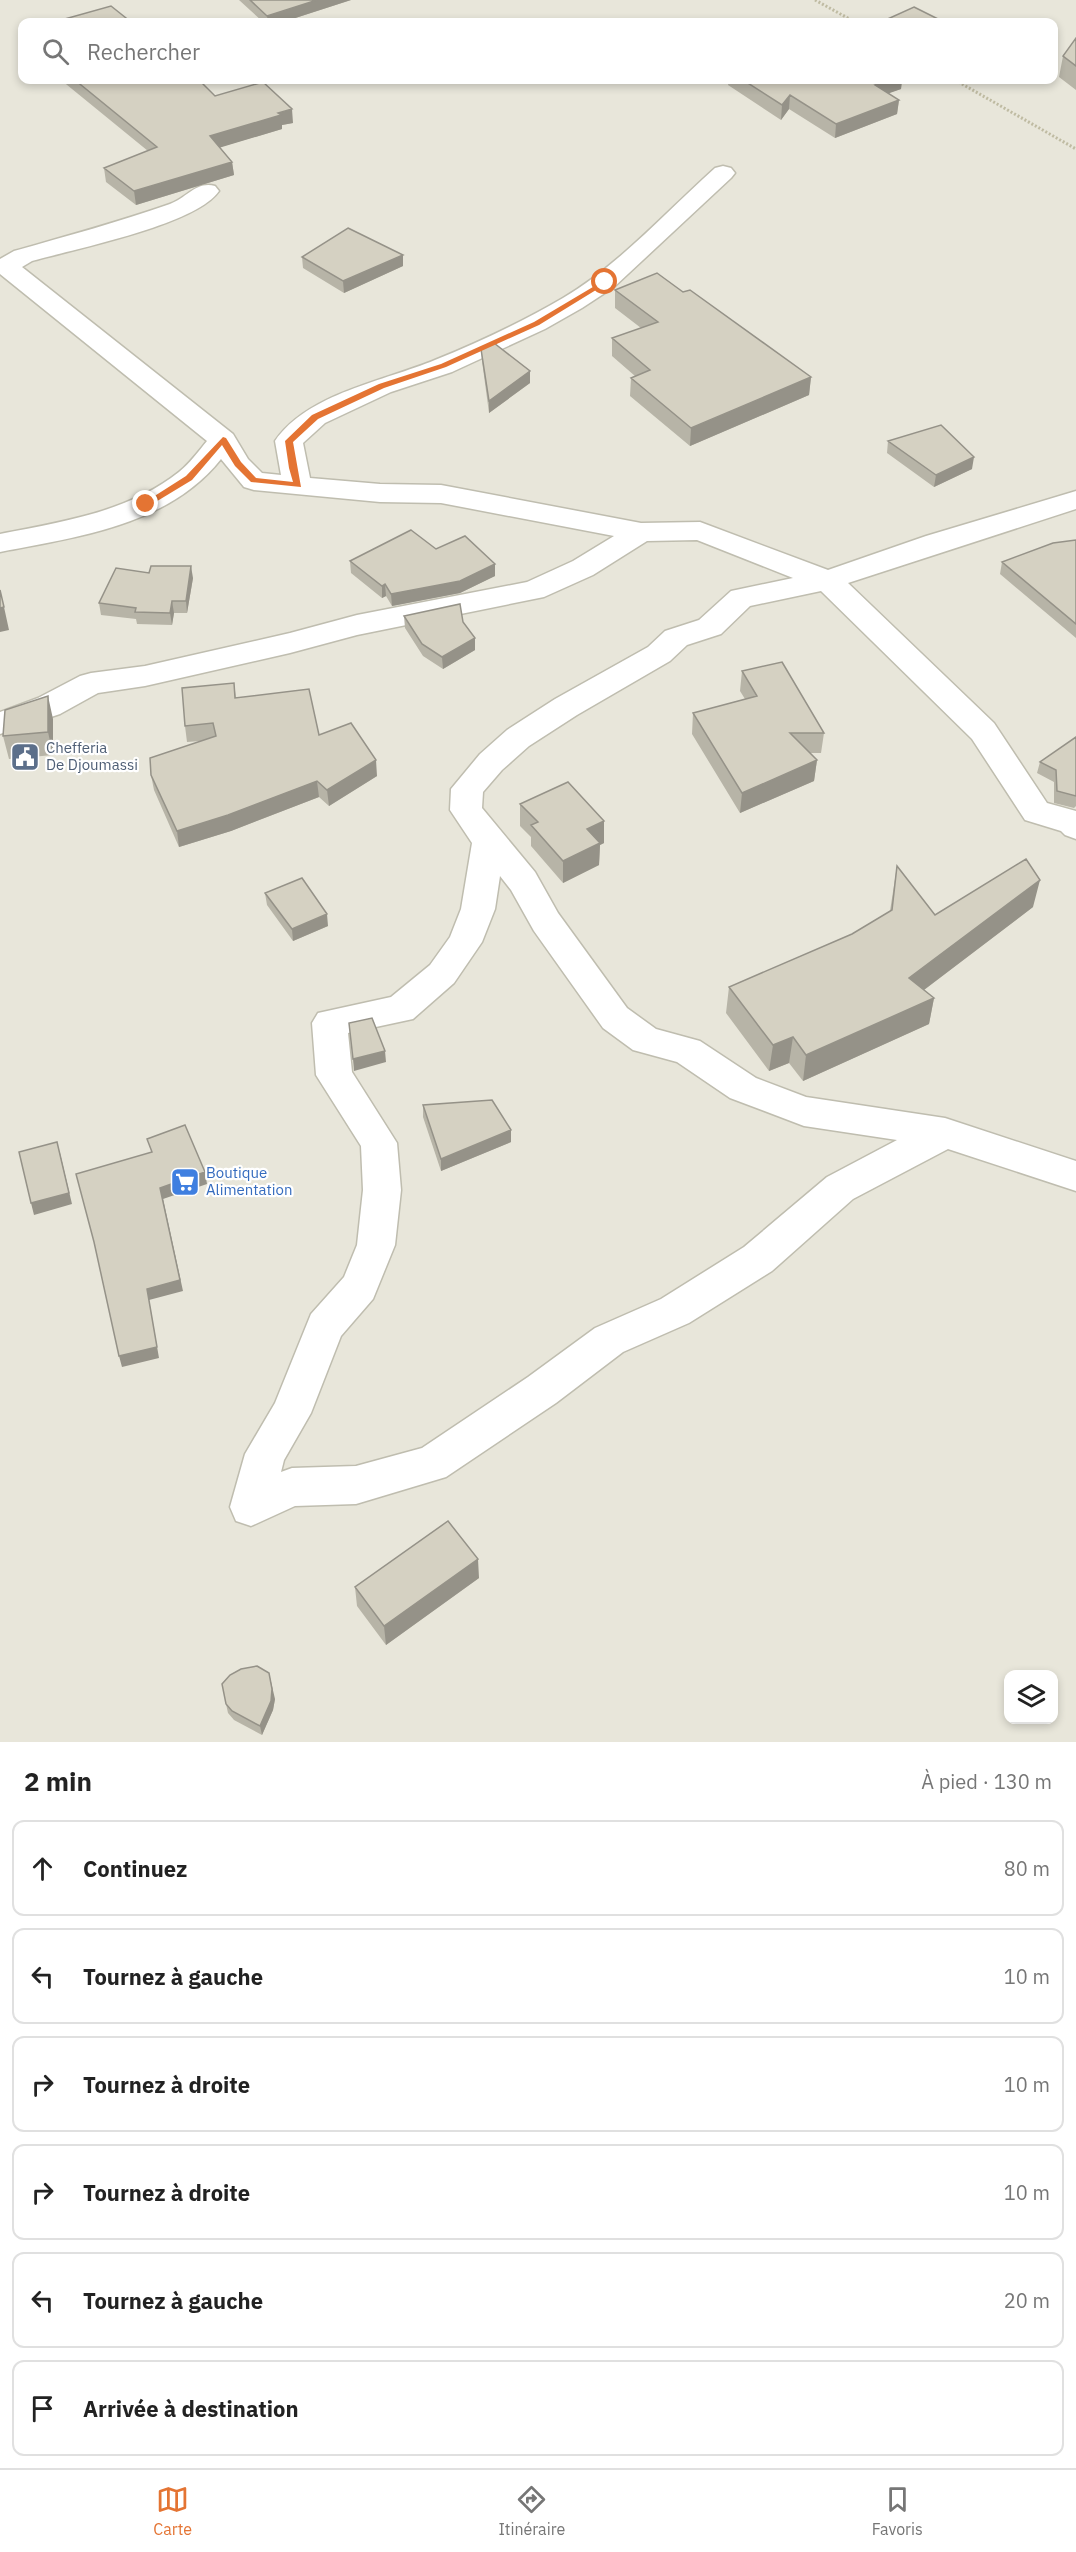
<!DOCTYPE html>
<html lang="fr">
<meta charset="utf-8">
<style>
:root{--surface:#fff;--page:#f6f6f6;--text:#222;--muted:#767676;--line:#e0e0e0;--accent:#e47433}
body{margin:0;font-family:"IBM Plex Sans",sans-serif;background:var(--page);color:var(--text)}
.controls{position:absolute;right:18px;bottom:18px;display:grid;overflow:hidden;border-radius:12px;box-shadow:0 3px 9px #0003}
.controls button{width:54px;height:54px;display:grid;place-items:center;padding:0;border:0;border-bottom:2px solid var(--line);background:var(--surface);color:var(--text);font:30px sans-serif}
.stop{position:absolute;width:18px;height:18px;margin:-14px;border:4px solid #e47433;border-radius:50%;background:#fff}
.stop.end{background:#e47433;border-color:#fff;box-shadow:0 2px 6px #0008}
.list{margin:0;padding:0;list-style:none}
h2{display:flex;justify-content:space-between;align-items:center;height:78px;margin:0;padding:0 24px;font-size:26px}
h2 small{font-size:20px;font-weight:400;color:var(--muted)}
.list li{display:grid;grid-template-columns:39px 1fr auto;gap:18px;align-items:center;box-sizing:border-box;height:96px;margin:0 12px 12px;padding:0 12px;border:2px solid var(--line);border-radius:12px}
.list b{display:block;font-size:22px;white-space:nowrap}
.list em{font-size:20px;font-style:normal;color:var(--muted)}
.icon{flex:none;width:33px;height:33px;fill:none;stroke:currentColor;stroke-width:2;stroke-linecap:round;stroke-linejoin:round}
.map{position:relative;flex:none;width:1076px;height:1742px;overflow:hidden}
.search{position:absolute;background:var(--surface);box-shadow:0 3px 9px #0003;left:18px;right:18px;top:18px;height:66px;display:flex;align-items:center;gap:15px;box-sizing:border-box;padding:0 21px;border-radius:12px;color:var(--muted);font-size:22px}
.sheet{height:726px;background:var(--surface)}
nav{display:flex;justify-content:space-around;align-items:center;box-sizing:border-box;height:84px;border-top:2px solid var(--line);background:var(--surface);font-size:16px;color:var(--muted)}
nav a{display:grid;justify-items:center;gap:3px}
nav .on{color:var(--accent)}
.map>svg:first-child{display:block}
.residential{fill:#e8e6da;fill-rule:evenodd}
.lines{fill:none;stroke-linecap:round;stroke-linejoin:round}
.street-casing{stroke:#bfbdaf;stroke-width:3}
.path{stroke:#bfbba2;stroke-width:3;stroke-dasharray:2 2;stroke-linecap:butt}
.street{fill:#fff;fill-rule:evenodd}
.wall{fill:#b7b4a7}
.shaded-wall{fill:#959288}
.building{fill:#d5d1c2;stroke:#959288;stroke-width:1.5}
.route{fill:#e47433}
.labels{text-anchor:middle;stroke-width:4.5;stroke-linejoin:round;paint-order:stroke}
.service-label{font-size:15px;fill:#4e5e75;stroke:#fff;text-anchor:start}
.shop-label{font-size:15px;fill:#366cbe;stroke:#fff;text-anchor:start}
</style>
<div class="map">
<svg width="1076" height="1742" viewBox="0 0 1076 1742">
<rect width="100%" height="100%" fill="#f4f3ec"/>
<path class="residential" d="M0,0H1076V1742H0ZM22,22H1054V80H22ZM1008,1674H1054V1720H1008Z"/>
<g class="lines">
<g class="street-casing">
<path id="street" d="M723,166L731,168L735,173L731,178L614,287L582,308L545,329L452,372L391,392L325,423L303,443L310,478L380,484L441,485L641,523L700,522L828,570L926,536L1076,491V509L848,583L994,723L1047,803L1076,811V839L1065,835L1061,831L1025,820L972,739L821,591L750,606L721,634L687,645L670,661L577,715L529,746L502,770L483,792L482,808L535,872L558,913L627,1008L656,1029L700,1041L756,1078L806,1097L945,1118L1076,1161V1191L948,1149L853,1199L772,1271L689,1323L623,1352L556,1403L446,1477L356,1504L295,1506L251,1526L236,1521L230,1507L245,1454L275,1403L311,1314L344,1277L357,1245L363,1190L361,1146L316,1075L312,1023L318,1013L391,997L430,965L450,937L461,909L472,843L450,810L451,789L480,754L507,730L555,699L648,647L665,631L699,620L731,591L793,578L697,540L647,541L593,575L544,597L357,635L290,653L145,686L98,693L60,714L0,734V712L38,698L80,676L91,673L145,666L290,633L357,615L527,582L573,561L614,536L441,503L380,502L254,490L244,487L221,459C169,525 78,537 0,552V534C61,522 129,512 179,472C190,463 198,452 207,441L0,274V259L14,251C67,236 119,222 170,204C187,198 196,181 215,186L219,191C196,225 74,249 32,261L22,267L233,434L248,459L262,473L281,475L275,441C308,393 385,381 435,360C479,342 522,322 563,298C619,265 666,212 715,168ZM500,876L511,890L534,931L603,1028L633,1050L677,1062L730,1098L804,1126L897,1140L827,1177L744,1247L661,1299L595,1328L528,1377L422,1448L356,1466L292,1468L281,1472L284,1460L311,1413L341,1336L373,1299L395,1245L401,1190L397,1143L352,1072L348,1033L413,1019L454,983L482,942L495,909Z"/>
</g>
<path class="path" d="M815,0L855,22
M955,80L1076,149"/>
<use href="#street" class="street"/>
</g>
<path class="wall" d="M239,0H351L283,22H263Z
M22,32V48L21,46L18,33Z
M1076,38V90L1059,77L1063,56Z
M61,80H199L215,96L293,123L282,125V129L220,147L232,162L234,175L136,205L106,182L104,168L148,151Z
M729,80H902L901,89L888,93L899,100L897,114L835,138L789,109L781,120L728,85Z
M403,255V266L344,293L303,268L302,257Z
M615,290L683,292L811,377L809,395L690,446L630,396L631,378L635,376L612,356V338L641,328L615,308Z
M481,349L530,371V383L489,413L482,361Z
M888,441L972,469L934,487L887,453Z
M1076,540V638L1000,574L1002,562Z
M436,549L495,564V576L460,593L392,606L386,596L382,598L351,573L350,561Z
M149,573L193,578L187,613H174L172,625L137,624L136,619L101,615L99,603Z
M404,616L463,622L475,650L443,669L423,656L405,628Z
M742,671L824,733L821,753H810L817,760L814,781L740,813L692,734L693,713L745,699L740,691Z
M234,683L236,698L319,735L377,776L329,806L319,797L231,831L179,847L154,790L151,775L201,741L187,742L185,726Z
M53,719V755L9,759L3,736Z
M1076,737V806L1074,808L1054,803V782L1037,773L1040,762Z
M520,804L604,843L600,845L599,865L563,883L531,846V837L520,826Z
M897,866L935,915L1033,907L924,990L934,998L929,1024L803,1081L789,1063L769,1071L726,1013L729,987L852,934L890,911Z
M265,893L328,926L293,941L267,905Z
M423,1105L511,1130V1142L441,1171L423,1117Z
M479,1578L386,1645L357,1606L355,1587Z
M275,1699L273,1710L262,1735L234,1720L228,1713L226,1704Z"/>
<path class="shaded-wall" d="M317,0H351L283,22H268L267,16Z
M889,80H902L901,89L873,99L875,85Z
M790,95L789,109L781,120L782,105Z
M899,100L897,114L835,138L836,124Z
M292,109L293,123L282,125V129L212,150L210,136L278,113Z
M232,162L234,175L136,205L134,191Z
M403,255V266L344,293L343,281Z
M530,371V383L489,413V401Z
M811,377L809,395L690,446L691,428Z
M974,457L972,469L934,487L936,475Z
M495,564V576L460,593L392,606L391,594Z
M191,566L193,578L187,613L186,601Z
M385,584L386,596L382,598V586Z
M172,601L174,613L172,625L170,613Z
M4,607L9,630L0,632V608Z
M475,638V650L443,669L442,657Z
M48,696L53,719V755L48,732Z
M376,760L377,776L329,806L327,790Z
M817,760L814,781L740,813L742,793Z
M317,781L319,797L231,831L179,847L177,831Z
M604,821V843L600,845L599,865L563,883V861L587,829Z
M1040,880L1033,907L904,1005L909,978Z
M327,914L328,926L293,941L292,929Z
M934,998L929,1024L803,1081L806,1055Z
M793,1037L789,1063L769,1071L773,1045Z
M385,1051L386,1062L354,1071L353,1059Z
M511,1130V1142L441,1171V1159Z
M60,1153L72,1204L34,1215L31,1203Z
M205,1172L207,1184L163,1199L183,1291L149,1300L159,1358L122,1367L119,1356L147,1289L160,1188Z
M478,1559L479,1578L386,1645L384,1626Z
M269,1673L275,1699L273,1710L262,1735L260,1726Z"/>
<path class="building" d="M250,0H317L267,16Z
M111,6L131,22H54Z
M914,7L944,22H881Z
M1076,38V66L1063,56Z
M75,80H199L215,96L263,82L292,109L278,113L281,115L210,136L232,162L134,191L104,168L157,147Z
M743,80H889L875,85L899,100L836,124L790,95L782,105Z
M348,228L403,255L343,281L302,257Z
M657,273L683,292L690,290L811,377L691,428L631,378L650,370L612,338L658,322L615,290Z
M494,343L530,371L489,401L481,349Z
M941,425L974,457L936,475L888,441Z
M411,530L436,549L465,536L495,564L460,581L391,594L385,584L382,586L350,561Z
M1076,540V624L1002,562L1053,543Z
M151,566H191L186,601H172L170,613L135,612L136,608L99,603L116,568L149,573Z
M0,590L4,607L0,608Z
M460,604L463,622L475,638L442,657L422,644L404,616Z
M782,662L824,733H790L817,760L742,793L693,713L757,696L742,671Z
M234,683L235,698L309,689L319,735L351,723L376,760L327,790L317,781L228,815L177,831L151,775L150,758L216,736L213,723L185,726L182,688Z
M48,696V732L3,736L5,710Z
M1076,737V796L1057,791L1056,770L1040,762Z
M568,782L604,821L587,829L600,843L563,861L531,825L538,822L520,804Z
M1026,859L1040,880L909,978L934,998L806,1055L793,1037L773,1045L729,987L852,934L892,910L897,866L935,915Z
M302,878L327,914L292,929L265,893Z
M372,1018L385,1051L353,1059L349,1023Z
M492,1100L511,1130L441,1159L423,1105Z
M185,1125L205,1172L160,1188L180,1280L147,1289L157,1347L119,1356L94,1242L76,1174L152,1152L147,1139Z
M57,1142L69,1193L31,1203L19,1152Z
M448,1521L478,1559L384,1626L355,1587Z
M257,1666L269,1673L272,1689L271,1701L260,1726L232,1711L226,1704L222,1684L230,1675L241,1669Z"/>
<path class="route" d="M603,281L609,282L539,325L446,367L384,388L318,419L293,442L301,487L251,482L235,466L222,445L192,480L149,506L142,504L186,476L223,437L226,438L241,462L256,478L293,482L289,468L285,441L312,415L379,384L441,364L534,322Z"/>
<defs>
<g id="civic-square" transform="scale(1.5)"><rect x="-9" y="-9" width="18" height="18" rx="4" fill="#5c6f8a" stroke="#fff"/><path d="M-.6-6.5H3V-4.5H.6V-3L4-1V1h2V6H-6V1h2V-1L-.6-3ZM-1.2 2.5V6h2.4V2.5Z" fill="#fff"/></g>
<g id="supermarket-square" transform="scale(1.5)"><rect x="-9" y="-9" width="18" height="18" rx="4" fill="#3f7fe0" stroke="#fff"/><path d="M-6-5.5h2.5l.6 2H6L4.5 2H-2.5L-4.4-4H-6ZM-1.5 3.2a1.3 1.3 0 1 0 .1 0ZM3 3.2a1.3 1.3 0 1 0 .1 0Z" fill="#fff"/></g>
</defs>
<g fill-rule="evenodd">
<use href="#civic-square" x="25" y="757"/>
<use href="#supermarket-square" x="185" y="1182"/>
</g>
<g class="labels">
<g class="service-label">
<text x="46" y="753">Chefferia<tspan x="46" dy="17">De Djoumassi</tspan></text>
</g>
<g class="shop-label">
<text x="206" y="1178">Boutique<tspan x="206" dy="17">Alimentation</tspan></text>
</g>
</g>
</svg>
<div class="controls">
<button><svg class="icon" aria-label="layers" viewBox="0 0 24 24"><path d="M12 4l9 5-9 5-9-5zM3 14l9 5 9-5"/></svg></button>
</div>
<div class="stop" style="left:605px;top:282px"></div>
<div class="stop end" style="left:146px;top:504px"></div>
<div class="search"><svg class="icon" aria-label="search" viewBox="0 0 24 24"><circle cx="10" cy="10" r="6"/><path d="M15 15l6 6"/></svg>Rechercher</div>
</div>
<section class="sheet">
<h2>2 min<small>À pied · 130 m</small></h2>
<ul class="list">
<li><svg class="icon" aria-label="ahead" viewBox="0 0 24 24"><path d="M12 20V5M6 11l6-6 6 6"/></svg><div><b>Continuez</b></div><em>80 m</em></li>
<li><svg class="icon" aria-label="left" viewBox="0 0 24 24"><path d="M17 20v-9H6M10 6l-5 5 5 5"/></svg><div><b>Tournez à gauche</b></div><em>10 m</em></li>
<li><svg class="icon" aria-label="right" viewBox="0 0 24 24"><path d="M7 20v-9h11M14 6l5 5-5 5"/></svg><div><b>Tournez à droite</b></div><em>10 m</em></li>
<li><svg class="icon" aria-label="right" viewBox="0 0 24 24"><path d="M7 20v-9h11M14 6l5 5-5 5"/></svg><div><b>Tournez à droite</b></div><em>10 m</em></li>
<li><svg class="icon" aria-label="left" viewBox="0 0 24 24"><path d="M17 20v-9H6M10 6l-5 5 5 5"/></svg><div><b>Tournez à gauche</b></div><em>20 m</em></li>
<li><svg class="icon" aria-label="arrive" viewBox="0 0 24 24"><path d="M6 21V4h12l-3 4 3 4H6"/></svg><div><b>Arrivée à destination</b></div></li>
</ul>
</section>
<nav>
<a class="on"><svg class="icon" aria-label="map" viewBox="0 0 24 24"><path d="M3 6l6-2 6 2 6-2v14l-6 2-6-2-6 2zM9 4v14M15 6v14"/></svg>Carte</a>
<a><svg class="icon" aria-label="directions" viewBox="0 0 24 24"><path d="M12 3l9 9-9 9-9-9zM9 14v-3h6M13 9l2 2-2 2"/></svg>Itinéraire</a>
<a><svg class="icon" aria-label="saved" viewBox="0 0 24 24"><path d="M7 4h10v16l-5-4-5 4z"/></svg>Favoris</a>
</nav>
